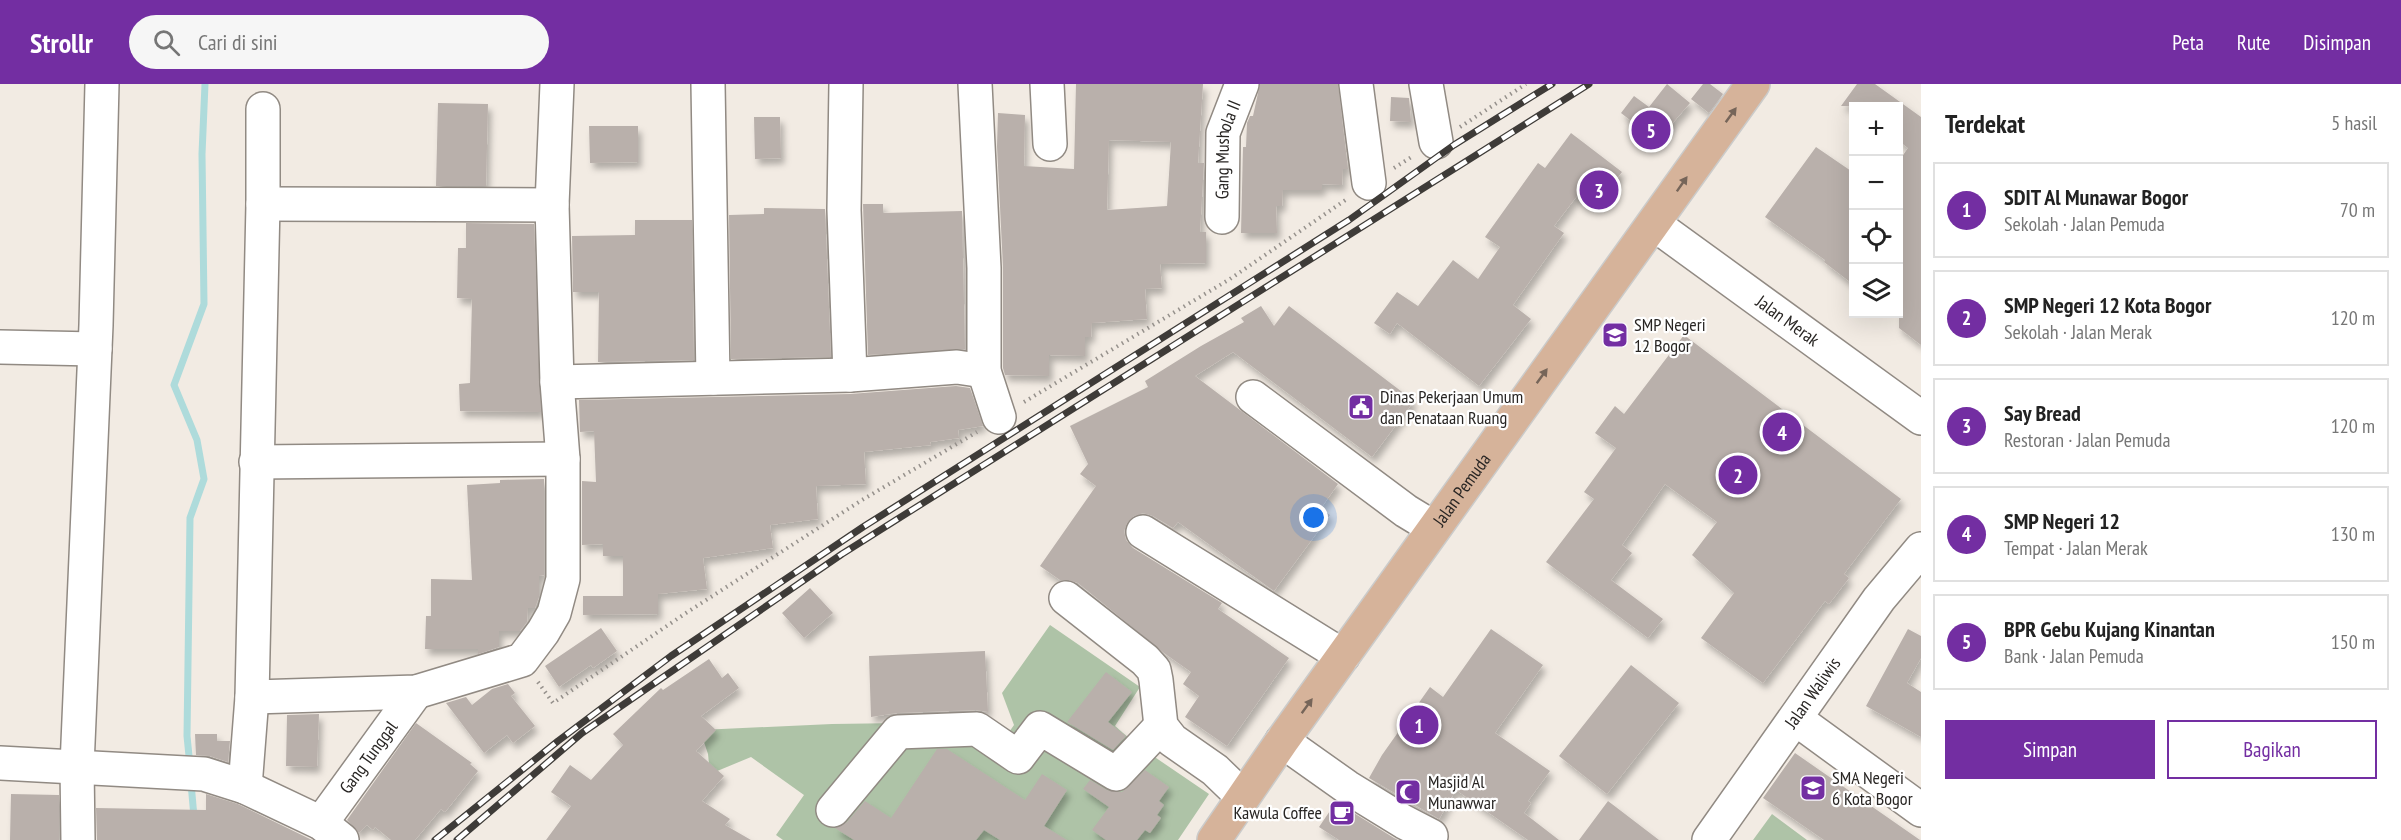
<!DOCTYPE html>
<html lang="id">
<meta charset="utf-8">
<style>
:root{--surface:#fff;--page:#f6f6f6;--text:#222;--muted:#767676;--line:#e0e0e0;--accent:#732ea2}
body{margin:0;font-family:"PT Sans Narrow",sans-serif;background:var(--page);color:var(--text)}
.controls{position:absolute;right:18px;top:18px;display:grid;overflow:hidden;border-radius:0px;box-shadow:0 6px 24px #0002}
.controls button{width:54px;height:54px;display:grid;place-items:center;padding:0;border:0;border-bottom:2px solid var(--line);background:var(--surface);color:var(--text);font:30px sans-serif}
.you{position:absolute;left:1314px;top:434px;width:21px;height:21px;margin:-15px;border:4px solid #fff;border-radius:50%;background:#1a73e8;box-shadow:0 0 0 9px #1a73e833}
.badge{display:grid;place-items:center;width:39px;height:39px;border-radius:50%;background:var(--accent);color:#fff;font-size:20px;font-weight:700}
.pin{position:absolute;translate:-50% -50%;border:3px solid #fff;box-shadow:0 2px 6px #0006}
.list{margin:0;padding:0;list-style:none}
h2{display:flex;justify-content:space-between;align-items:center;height:78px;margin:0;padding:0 24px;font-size:26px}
h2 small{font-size:20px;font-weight:400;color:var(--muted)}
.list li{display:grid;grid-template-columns:39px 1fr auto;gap:18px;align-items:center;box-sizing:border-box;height:96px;margin:0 12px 12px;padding:0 12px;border:2px solid var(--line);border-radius:0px}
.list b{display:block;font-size:22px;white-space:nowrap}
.list p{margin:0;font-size:20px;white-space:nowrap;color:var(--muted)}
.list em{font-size:20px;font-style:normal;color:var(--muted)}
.actions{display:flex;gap:12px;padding:18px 24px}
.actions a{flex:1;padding:14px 0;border:2px solid var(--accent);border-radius:0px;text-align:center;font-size:21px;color:var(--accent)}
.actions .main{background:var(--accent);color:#fff}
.icon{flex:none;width:33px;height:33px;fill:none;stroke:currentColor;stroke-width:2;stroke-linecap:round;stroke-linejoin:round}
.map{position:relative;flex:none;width:1921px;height:756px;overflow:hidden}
header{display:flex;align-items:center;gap:36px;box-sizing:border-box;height:84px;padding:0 30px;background:var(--accent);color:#fff}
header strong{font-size:28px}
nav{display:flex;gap:33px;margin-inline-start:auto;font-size:21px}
.search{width:420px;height:54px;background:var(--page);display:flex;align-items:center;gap:15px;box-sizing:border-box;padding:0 21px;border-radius:33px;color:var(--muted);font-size:22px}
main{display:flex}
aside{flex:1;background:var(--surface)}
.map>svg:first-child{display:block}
.green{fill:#aec3a7}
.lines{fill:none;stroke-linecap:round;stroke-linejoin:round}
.stream{stroke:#aedbdb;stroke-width:7}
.building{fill:#b9b0ab;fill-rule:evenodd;filter:url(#shadow)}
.minor-casing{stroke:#918a83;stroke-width:36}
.major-casing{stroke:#cbcbca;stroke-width:36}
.path{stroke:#96918c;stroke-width:4;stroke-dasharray:1.5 4.5;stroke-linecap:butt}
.minor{stroke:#fff;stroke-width:33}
.major{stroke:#d6b39a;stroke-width:33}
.rail-casing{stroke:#3e3b38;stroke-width:7}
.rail{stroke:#fff;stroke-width:4.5;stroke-dasharray:14;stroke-linecap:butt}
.oneway{fill:#766559}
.labels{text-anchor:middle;stroke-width:4.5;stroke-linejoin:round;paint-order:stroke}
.street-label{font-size:18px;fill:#282523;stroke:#fff}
.poi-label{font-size:18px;fill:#282523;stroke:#fff;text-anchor:start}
</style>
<header>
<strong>Strollr</strong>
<div class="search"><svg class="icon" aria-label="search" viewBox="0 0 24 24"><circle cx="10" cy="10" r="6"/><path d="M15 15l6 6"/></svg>Cari di sini</div>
<nav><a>Peta</a><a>Rute</a><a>Disimpan</a></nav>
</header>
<main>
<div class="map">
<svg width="1921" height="756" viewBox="0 0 1921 756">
<defs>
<filter id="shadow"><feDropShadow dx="3.5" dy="6" stdDeviation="3" flood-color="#0004"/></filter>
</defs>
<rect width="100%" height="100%" fill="#f2ebe3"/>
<path class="green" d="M1050,541L1140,603L1115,642L1137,661L1209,710L1178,756H783L776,751L804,711L751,673L710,690L708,670L700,646L832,640L972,638L1000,661L1014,641L1002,609Z
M1772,730L1807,756H1753Z"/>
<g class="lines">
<path class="stream" d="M190,682L187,652L190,434L204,395L197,356L174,301L204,220L202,70L205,0
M191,699L194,733"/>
</g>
<path class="building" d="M1076,0H1203L1198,79H1204L1200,148H1206V179L1160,180L1162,204L1145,205L1147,235L1092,239L1091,253H1085V272L1049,271V292L1005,291L1003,284V183L997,62L998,29L1025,31L1024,82L1074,85ZM1109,56L1171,58L1167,122L1107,126Z
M1260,0H1338L1348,85H1343L1342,101L1322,100V106H1283L1282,122H1276L1277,149H1241L1243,63H1246L1247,39L1250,32H1253Z
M1667,0L1690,19L1657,57L1621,29L1634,12L1649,23Z
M1703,0H1710L1723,10L1709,29L1691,15Z
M1857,0H1875L1921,33V261L1899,244V77L1908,64L1899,57V22H1841Z
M1391,13L1409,14L1411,38L1390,37Z
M438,19L488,20L486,102H436Z
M754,33H780L781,74L755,75Z
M589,42H638V78L590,79Z
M1571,49L1622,88L1597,120L1580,108L1554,142L1564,149L1513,221L1531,235L1479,302L1397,239L1390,250L1374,239L1397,208L1418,222L1453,176L1478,195L1500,163L1485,153L1538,79L1545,84Z
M1816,63L1854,89V201L1824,178L1825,176L1765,133Z
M863,120H883V129L962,127L965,265L868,271Z
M764,124L825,125L831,273L731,275L729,131L764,130Z
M635,136H692L694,276L598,278L599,208H573L572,152L635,151Z
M466,139L534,140L541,328L460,327L459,300L470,299L472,215L457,214L458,164H466Z
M1261,222L1274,242L1289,222L1414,317L1372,373L1233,268L1195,292L1338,400L1321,424L1330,431L1274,507L1178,438L1173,444L1153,432L1143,429L1134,432L1127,439L1124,447L1126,456L1133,464L1222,519L1218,525L1289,574L1227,662L1185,633L1199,612L1183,600L1191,588L1164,569L1078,499L1069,496H1060L1040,482L1096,402L1080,390L1088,380L1070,342L1148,303L1145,297L1201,262L1244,238L1241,234Z
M1684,251L1901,415L1844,490L1849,494L1829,520L1825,517L1763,599L1701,554L1734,509L1692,471L1717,438L1665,400L1622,461L1632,469L1611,496L1663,535L1648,554L1546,478L1594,415L1584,408L1616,364L1595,349L1615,322L1624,330Z
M956,302L970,304L983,342L958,346L959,354L930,358L931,361L864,368L866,400L816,402L818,435L770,441L773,464L703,474L707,505L658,510V530L583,531V512H623V472H603V460L582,461V397L596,398L594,347L580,348L579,316L850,310Z
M544,395V491L539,492V513L535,524H528L527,538L520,547H499V563L478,570V565H425L426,532H431V495L472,496L467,401L500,399V396Z
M810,504L833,529L804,554L782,529Z
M601,544L617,567L593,584L591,581L559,603L545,582Z
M1491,545L1543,581L1495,649L1550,687L1528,717L1531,719L1524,729L1559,756H1528L1456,706L1439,735L1369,694L1382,671L1430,603L1443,613Z
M1908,545L1921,552V574L1907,599L1921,608V653L1866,622Z
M985,567L988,628L976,626L897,629L871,633L869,572Z
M709,575L722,594L728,589L739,604L701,632L716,646L696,667L724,692L702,717L730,735L725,741L751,756H546L571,722L551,708L570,681L591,696L623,661L613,650L661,604L663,606Z
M1631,581L1679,619L1607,710L1559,672Z
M1106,588L1132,608L1108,638L1126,652L1113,666L1067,638Z
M508,600L515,609L511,612L535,642L513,659L507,651L484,669L446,619L466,613L472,621L492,605Z
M319,630L317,683L286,682L287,631Z
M416,639L472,679L470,680L478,687L445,728L441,725L415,756H391L375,743L373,746L367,741L359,749L347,736Z
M195,650H217V657H230L228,678L210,672L196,671Z
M937,665H947L1025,716L1042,690L1067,706L1044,742L1067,756H1000L984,746L976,756H854L835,744L847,738L865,717L891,734Z
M1795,669L1920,756H1824L1763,714Z
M1145,686L1169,703L1159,717L1164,721L1157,731L1161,734L1150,749L1145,746L1137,756H1106L1092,746L1109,723L1083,705L1090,696L1107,706L1122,708Z
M11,710L59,711V756H10Z
M206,710L238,720L312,756H97L96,724L206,726Z
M1608,717L1659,756H1579Z
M1336,718L1394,754L1398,756H1339L1319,743Z"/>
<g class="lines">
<g class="minor-casing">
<g id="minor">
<path d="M708,0L713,294"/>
<path d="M846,0L844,126L850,291"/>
<path d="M975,0L984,184V287L999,333"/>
<path d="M1047,0L1050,60"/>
<path d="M1356,0L1369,99"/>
<path d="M1426,0L1436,58"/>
<path d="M263,120L552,121"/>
<path id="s1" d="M1222,133L1223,49L1242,0"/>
<path id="s2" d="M1654,140L1921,334"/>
<path d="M0,263L95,265"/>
<path d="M557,298L850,291L957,283L984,287"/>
<path d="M1253,313L1406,427L1434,444"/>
<path d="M256,378L563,375"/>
<path d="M1143,448L1343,572"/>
<path d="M1066,514L1145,576L1154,586L1156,596L1161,642L1172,656L1215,686L1243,713"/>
<path d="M252,613L416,608L522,576L543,548L554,529L563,495V375L557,298L552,121L557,0"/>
<path d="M1796,635L1921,726"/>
<path d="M1282,657L1347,703L1404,738L1431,752L1430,756"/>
<path d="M0,679L204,690L245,703L321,739L342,756"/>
<path d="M245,703L252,613L263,120V25"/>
<path d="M833,726L898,648L977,645L1018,673L1040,644L1116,690L1161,642"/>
<path id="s3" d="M321,739L416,608"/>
<path d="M78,756L77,682L96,241L102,0"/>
<path id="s4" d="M1709,756L1879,515L1921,465"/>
</g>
</g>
<g class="major-casing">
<g id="major">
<path id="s5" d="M1214,756L1282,657L1753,0"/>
</g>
</g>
<path class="path" d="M1460,43L1526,0
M1394,84L1413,72
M1024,318L1230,195L1347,115
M538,598L553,619L686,529L862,416L977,348"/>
<use href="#minor" class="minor"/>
<use href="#major" class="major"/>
<g class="rail-casing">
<path id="rail" d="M435,756L558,657L671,572L863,443L1349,136L1454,61L1552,0
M457,756L582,649L842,470L1589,0"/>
</g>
<use href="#rail" class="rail"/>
</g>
<defs><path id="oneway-solid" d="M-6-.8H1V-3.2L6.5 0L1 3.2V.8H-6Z" transform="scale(1.5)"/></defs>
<g class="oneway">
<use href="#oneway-solid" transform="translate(1731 31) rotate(-54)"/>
<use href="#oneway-solid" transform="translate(1682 100) rotate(-55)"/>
<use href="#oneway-solid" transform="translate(1542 292) rotate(-54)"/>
<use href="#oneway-solid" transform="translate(1307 622) rotate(-54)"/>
</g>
<defs>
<g id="school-square" transform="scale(1.35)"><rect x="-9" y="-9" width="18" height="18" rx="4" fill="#732ea2" stroke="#fff"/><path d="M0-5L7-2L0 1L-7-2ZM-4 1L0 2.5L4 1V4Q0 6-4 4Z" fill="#fff"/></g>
<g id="civic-square" transform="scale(1.35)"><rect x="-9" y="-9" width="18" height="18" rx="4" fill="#732ea2" stroke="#fff"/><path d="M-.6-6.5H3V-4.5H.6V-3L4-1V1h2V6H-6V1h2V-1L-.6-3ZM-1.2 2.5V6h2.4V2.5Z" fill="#fff"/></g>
<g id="mosque-square" transform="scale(1.35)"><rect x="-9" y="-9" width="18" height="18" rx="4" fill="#732ea2" stroke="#fff"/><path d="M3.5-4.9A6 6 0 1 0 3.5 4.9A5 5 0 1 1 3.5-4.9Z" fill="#fff"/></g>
<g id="cafe-square" transform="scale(1.35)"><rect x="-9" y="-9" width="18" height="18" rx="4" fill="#732ea2" stroke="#fff"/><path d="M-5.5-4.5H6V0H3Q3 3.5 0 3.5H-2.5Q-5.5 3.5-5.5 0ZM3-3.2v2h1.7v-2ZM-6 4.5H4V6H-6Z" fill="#fff"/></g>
</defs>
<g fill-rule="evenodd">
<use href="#school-square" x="1615" y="251"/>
<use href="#civic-square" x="1361" y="323"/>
<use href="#school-square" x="1813" y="704"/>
<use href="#mosque-square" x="1408" y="708"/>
<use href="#cafe-square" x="1342" y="729"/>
</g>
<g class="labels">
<g class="street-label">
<text dy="6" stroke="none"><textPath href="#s1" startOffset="68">Gang Mushola II</textPath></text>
<text dy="6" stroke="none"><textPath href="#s2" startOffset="165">Jalan Merak</textPath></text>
<text dy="6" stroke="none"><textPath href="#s5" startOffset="429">Jalan Pemuda</textPath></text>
<text dy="6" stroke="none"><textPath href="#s4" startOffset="180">Jalan Waliwis</textPath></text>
<text dy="6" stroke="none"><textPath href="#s3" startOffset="81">Gang Tunggal</textPath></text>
</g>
<g class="poi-label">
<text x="1634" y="247">SMP Negeri<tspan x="1634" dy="21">12 Bogor</tspan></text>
<text x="1380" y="319">Dinas Pekerjaan Umum<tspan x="1380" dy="21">dan Penataan Ruang</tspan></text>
<text x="1832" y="700">SMA Negeri<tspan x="1832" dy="21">6 Kota Bogor</tspan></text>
<text x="1428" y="704">Masjid Al<tspan x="1428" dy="21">Munawwar</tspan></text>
<text x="1322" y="735" text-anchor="end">Kawula Coffee</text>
</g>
</g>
</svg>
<div class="controls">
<button>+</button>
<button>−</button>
<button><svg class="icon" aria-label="locate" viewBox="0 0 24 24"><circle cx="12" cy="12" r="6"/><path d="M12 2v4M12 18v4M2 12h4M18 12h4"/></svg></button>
<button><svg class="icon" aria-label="layers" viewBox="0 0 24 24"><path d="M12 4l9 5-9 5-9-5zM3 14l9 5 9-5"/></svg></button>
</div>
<div class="you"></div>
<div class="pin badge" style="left:1419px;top:641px">1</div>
<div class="pin badge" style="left:1738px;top:391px">2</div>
<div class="pin badge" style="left:1599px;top:106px">3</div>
<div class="pin badge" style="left:1782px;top:348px">4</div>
<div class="pin badge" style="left:1651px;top:46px">5</div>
</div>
<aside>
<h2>Terdekat<small>5 hasil</small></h2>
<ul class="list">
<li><span class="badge">1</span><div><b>SDIT Al Munawar Bogor</b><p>Sekolah · Jalan Pemuda</p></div><em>70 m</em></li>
<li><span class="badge">2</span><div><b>SMP Negeri 12 Kota Bogor</b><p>Sekolah · Jalan Merak</p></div><em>120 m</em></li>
<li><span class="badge">3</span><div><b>Say Bread</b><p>Restoran · Jalan Pemuda</p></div><em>120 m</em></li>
<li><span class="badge">4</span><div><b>SMP Negeri 12</b><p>Tempat · Jalan Merak</p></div><em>130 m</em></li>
<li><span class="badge">5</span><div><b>BPR Gebu Kujang Kinantan</b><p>Bank · Jalan Pemuda</p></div><em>150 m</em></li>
</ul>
<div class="actions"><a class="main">Simpan</a><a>Bagikan</a></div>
</aside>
</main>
